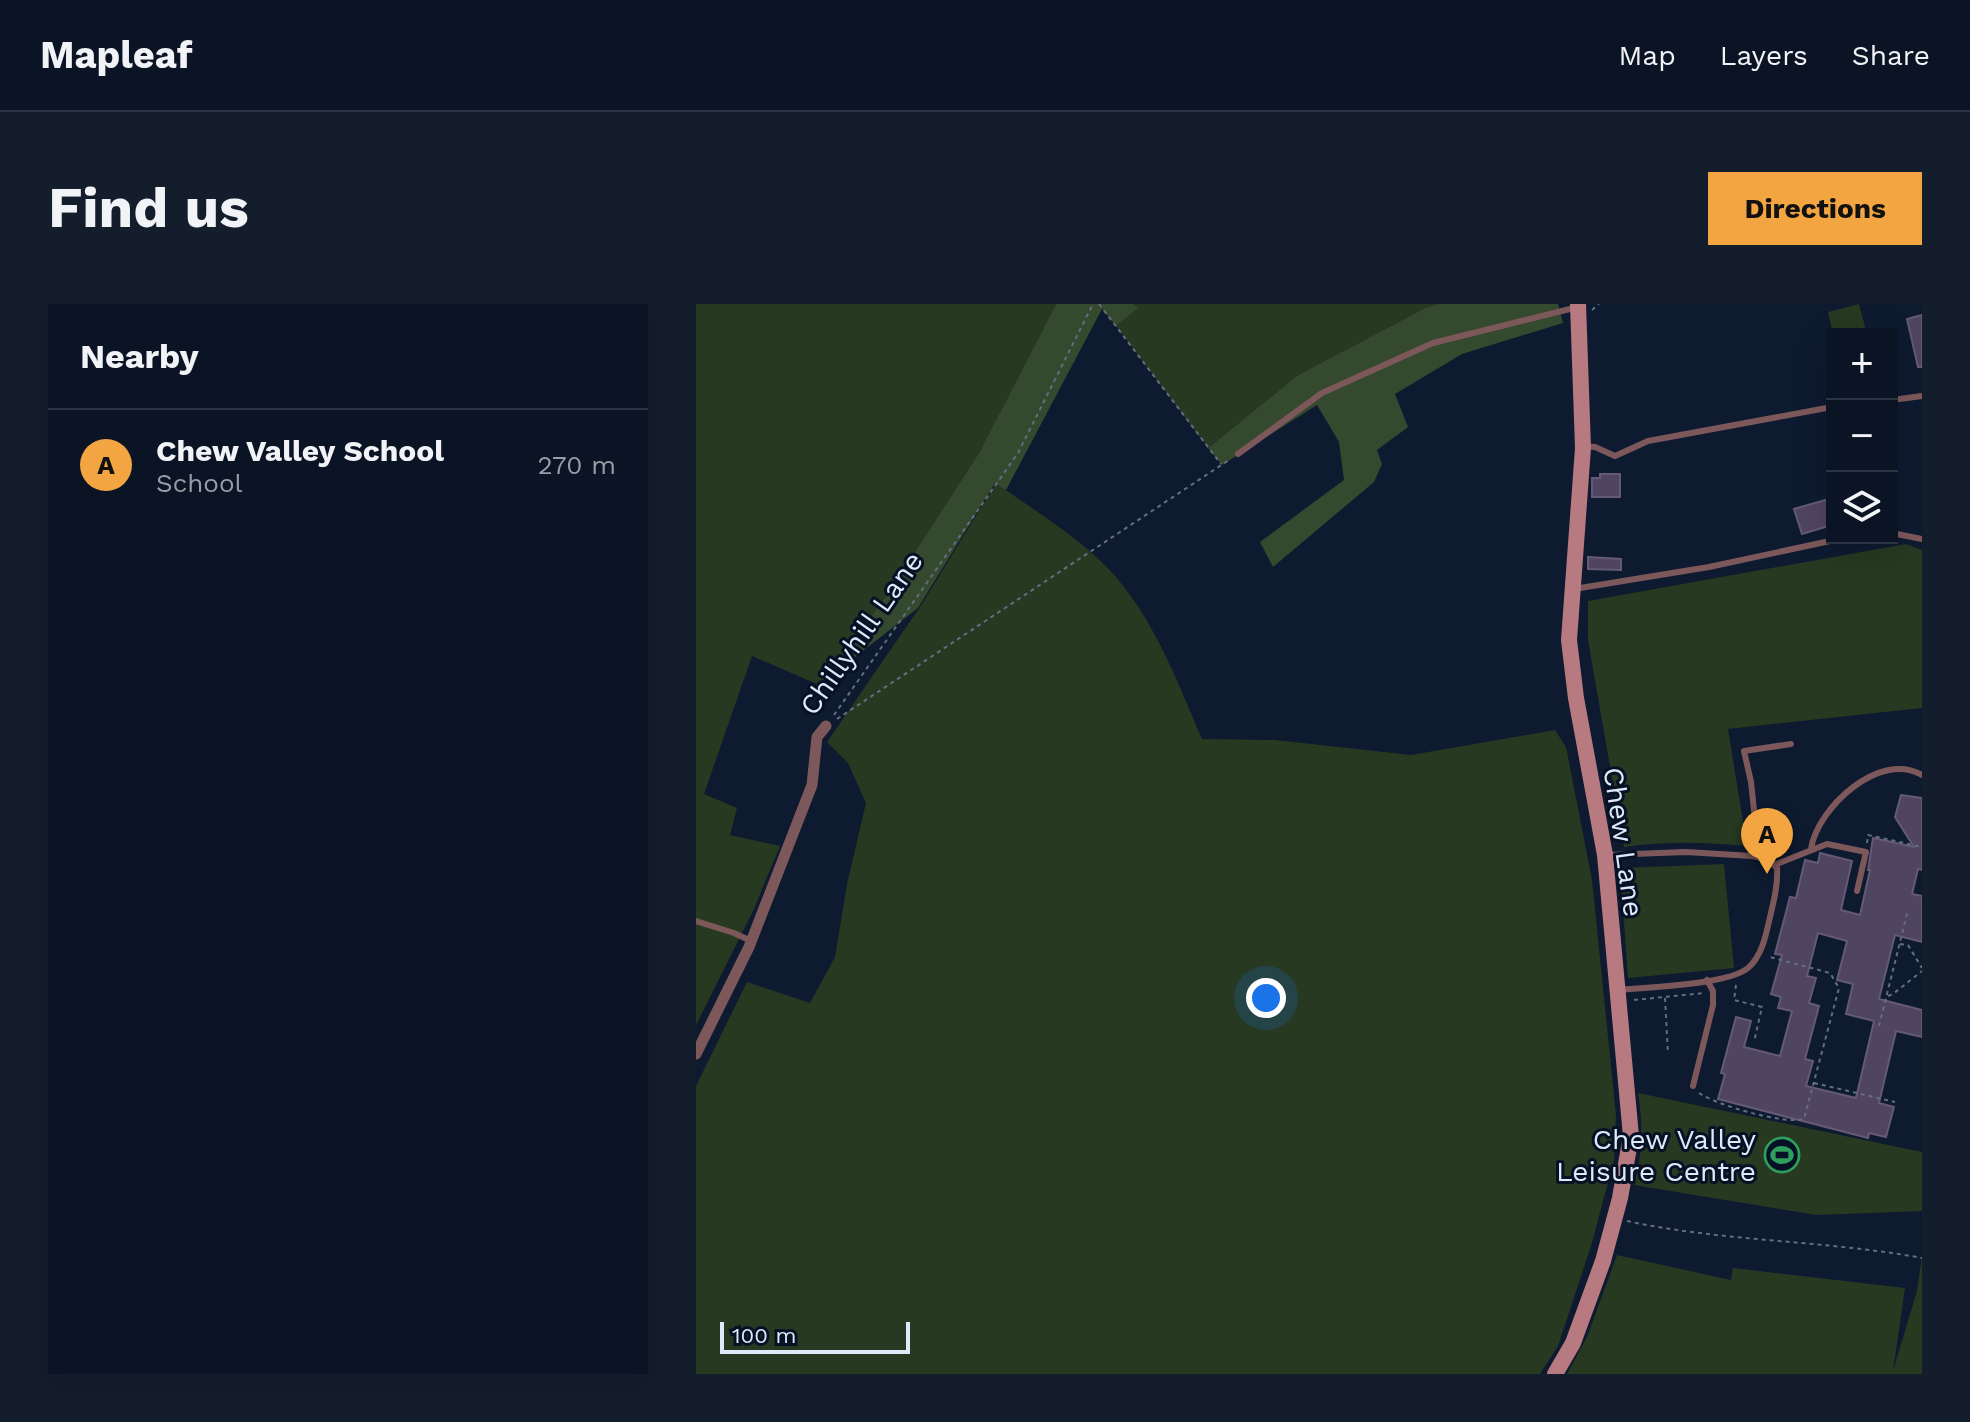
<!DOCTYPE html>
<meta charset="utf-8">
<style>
:root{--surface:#0a1424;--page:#131d2c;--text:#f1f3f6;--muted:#999ea6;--line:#2a3341;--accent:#f2a541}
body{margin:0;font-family:"Work Sans",sans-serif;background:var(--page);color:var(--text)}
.controls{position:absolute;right:24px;top:24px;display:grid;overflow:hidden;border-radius:0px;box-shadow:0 8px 32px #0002}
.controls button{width:72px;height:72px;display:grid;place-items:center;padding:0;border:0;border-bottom:2px solid var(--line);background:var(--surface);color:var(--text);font:40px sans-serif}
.scale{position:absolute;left:24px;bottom:20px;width:190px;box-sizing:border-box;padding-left:8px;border:4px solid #e0e9f9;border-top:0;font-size:22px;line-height:28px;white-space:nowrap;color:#e0e9f9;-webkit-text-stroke:6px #061126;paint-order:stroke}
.you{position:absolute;left:570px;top:694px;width:28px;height:28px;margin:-20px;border:6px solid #fff;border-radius:50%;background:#1a73e8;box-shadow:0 0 0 12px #1a73e833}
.badge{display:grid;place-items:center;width:52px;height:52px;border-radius:50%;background:var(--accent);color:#111;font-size:26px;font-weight:700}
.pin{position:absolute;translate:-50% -66px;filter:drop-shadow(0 2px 4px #0008)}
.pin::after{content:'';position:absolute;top:42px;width:28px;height:24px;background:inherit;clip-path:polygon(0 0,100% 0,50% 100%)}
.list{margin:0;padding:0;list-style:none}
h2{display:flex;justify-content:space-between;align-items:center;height:104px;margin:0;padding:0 32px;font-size:34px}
h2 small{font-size:26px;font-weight:400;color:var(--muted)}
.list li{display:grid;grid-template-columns:52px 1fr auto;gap:24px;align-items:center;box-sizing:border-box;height:112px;padding:0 32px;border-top:2px solid var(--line)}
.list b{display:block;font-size:30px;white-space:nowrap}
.list p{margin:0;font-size:26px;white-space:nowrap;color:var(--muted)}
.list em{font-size:26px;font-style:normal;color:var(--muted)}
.icon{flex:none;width:44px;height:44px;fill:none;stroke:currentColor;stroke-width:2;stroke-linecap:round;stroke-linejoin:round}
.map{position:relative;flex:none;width:1226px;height:1070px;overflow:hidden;border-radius:0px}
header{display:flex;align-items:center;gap:48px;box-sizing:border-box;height:112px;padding:0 40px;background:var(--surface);border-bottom:2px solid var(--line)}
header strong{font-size:38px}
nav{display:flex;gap:44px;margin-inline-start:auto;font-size:28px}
.intro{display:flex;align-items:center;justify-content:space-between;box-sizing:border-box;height:192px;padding:0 48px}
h1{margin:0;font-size:56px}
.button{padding:20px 36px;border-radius:0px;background:var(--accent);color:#111;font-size:28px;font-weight:700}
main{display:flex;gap:48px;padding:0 48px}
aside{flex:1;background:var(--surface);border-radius:0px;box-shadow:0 8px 32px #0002}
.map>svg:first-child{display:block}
.green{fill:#273921}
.forest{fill:#35492e}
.building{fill:#4f4462;stroke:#645a76;stroke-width:2;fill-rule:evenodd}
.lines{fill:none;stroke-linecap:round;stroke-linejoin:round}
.path{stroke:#636e81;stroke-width:2;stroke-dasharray:4 4;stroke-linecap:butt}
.service{stroke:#7d585b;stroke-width:6}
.minor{stroke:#7d585b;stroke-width:11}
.secondary{stroke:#b77a80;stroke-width:16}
.labels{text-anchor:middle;stroke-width:6;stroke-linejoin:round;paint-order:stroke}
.street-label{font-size:28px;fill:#e0e9f9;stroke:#061126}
.poi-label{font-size:28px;fill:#e0e9f9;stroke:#061126;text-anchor:end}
</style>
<header>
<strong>Mapleaf</strong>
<nav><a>Map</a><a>Layers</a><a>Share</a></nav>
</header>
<div class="intro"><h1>Find us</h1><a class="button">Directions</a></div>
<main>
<aside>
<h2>Nearby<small></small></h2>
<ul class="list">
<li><span class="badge">A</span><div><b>Chew Valley School</b><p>School</p></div><em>270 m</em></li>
</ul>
</aside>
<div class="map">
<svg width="1226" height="1070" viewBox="0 0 1226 1070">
<rect width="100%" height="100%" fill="#0e1a30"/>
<path class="green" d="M0,0H360L283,149L189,294L123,381L56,352L8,490L41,504L34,531L84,542L57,607L0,721Z
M437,0H742L731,3L602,71L512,144L420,22L441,4Z
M1163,0L1171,30H1137L1132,8Z
M300,179C340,208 387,235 420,273C460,320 482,379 506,435L579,436L715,451L859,426L870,443L896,576L920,811L918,856L895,942L862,1042L844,1070H0V782L51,678L114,699L139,653L151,580L170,499L152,459L131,438L226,300Z
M1210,240L1226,246V404L1032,425L1051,542C1009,538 969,537 928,543L892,336V297Z
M1028,560L1038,664L932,674L924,564Z
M942,789L1226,848V907L1120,911L938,881C947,849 947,821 942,789Z
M921,951L1035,976L1037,964L1209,984L1197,1067L1221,987L1226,952V1070H871L891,1033Z"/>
<path class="forest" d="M360,0H437L442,4L420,22L406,5L310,186L299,179L222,304L123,381L189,294L283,149Z
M742,0H862L867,19L766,50L699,90L712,123L681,146L686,160L678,178L577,263L564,238L648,176L643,138L621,101L526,161L512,144L602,71L731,3Z"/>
<path class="building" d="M1226,11V63H1222L1211,15Z
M904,170H924V193H896V174H904Z
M1136,194V221L1106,230L1098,205Z
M892,253L925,255V266L892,265Z
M1205,491L1226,494V566L1222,565L1216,590L1226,592V638L1199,631L1183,695L1226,706V733L1200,727L1183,799L1198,803L1190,833L1173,829L1172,834L1022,795L1029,770L1025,769L1040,713L1055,717L1048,743L1084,752L1096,707L1082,704L1085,693L1075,690L1086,651L1079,650L1094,593L1100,594L1109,556L1122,559L1124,549L1156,557L1145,606L1164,611L1174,566H1172L1177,534L1218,543L1199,513ZM1122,629L1151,637L1141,676L1157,680L1150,710L1178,717L1160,794L1110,782L1117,757L1109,755L1123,702L1113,699L1120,674L1111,672Z"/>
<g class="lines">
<path class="path" d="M403,0L525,160
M896,6L903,0
M138,411L322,149L397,0
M141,415L533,156
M1171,539L1172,531L1226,543
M1204,640L1212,641L1226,664
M1040,681L1038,696L1066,703L1058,738
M1192,692L1197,690L1226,667
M969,694L972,750
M938,696L1008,689
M1183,722L1212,606
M1118,779L1199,798
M1003,789C1020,801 1089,821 1108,815L1143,684L1134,669L1074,653
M931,917C1028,938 1129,936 1226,954"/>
<path class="service" d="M1196,96L1226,92
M887,142L899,143L919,152L952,137L1136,103
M542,150L626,89L737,39L882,3
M1196,229L1226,235
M878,285L1013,263L1148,234
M1115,545C1121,504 1184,446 1226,471
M911,551L990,548L1056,552L1071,555L1081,564C1082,581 1078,596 1074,613C1070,631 1066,652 1052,664C1031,681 952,683 923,686
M1063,553L1055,478L1048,447L1095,440
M1078,561L1131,540L1170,548L1161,587
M0,617L38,629L55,637
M997,782L1017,701V687L1011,676"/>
<path class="minor" d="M0,750L53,643L116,481L121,433L130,422"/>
<path class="secondary" d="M859,1070L877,1039L907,957L924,894L935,832L909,551L880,394L873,336L887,144L882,0"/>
</g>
<defs>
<g id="stadium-ring" transform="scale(1.8)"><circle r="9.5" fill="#061126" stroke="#2e9e5b" stroke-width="1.5"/><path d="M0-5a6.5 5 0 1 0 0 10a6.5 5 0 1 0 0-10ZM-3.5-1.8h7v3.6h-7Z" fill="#2e9e5b"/></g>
</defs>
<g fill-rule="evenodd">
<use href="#stadium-ring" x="1086" y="851"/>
</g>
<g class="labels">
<g class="street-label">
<text transform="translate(165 329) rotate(-55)" y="10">Chillyhill Lane</text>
<text transform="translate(928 538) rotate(82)" y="10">Chew Lane</text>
</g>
<g class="poi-label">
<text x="1060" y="845">Chew Valley<tspan x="1060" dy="32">Leisure Centre</tspan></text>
</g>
</g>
</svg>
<div class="controls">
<button>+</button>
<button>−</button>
<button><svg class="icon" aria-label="layers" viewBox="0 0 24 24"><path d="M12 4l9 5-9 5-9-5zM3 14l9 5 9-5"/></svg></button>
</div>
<div class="scale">100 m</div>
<div class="you"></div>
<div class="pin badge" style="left:1071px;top:570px">A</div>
</div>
</main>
